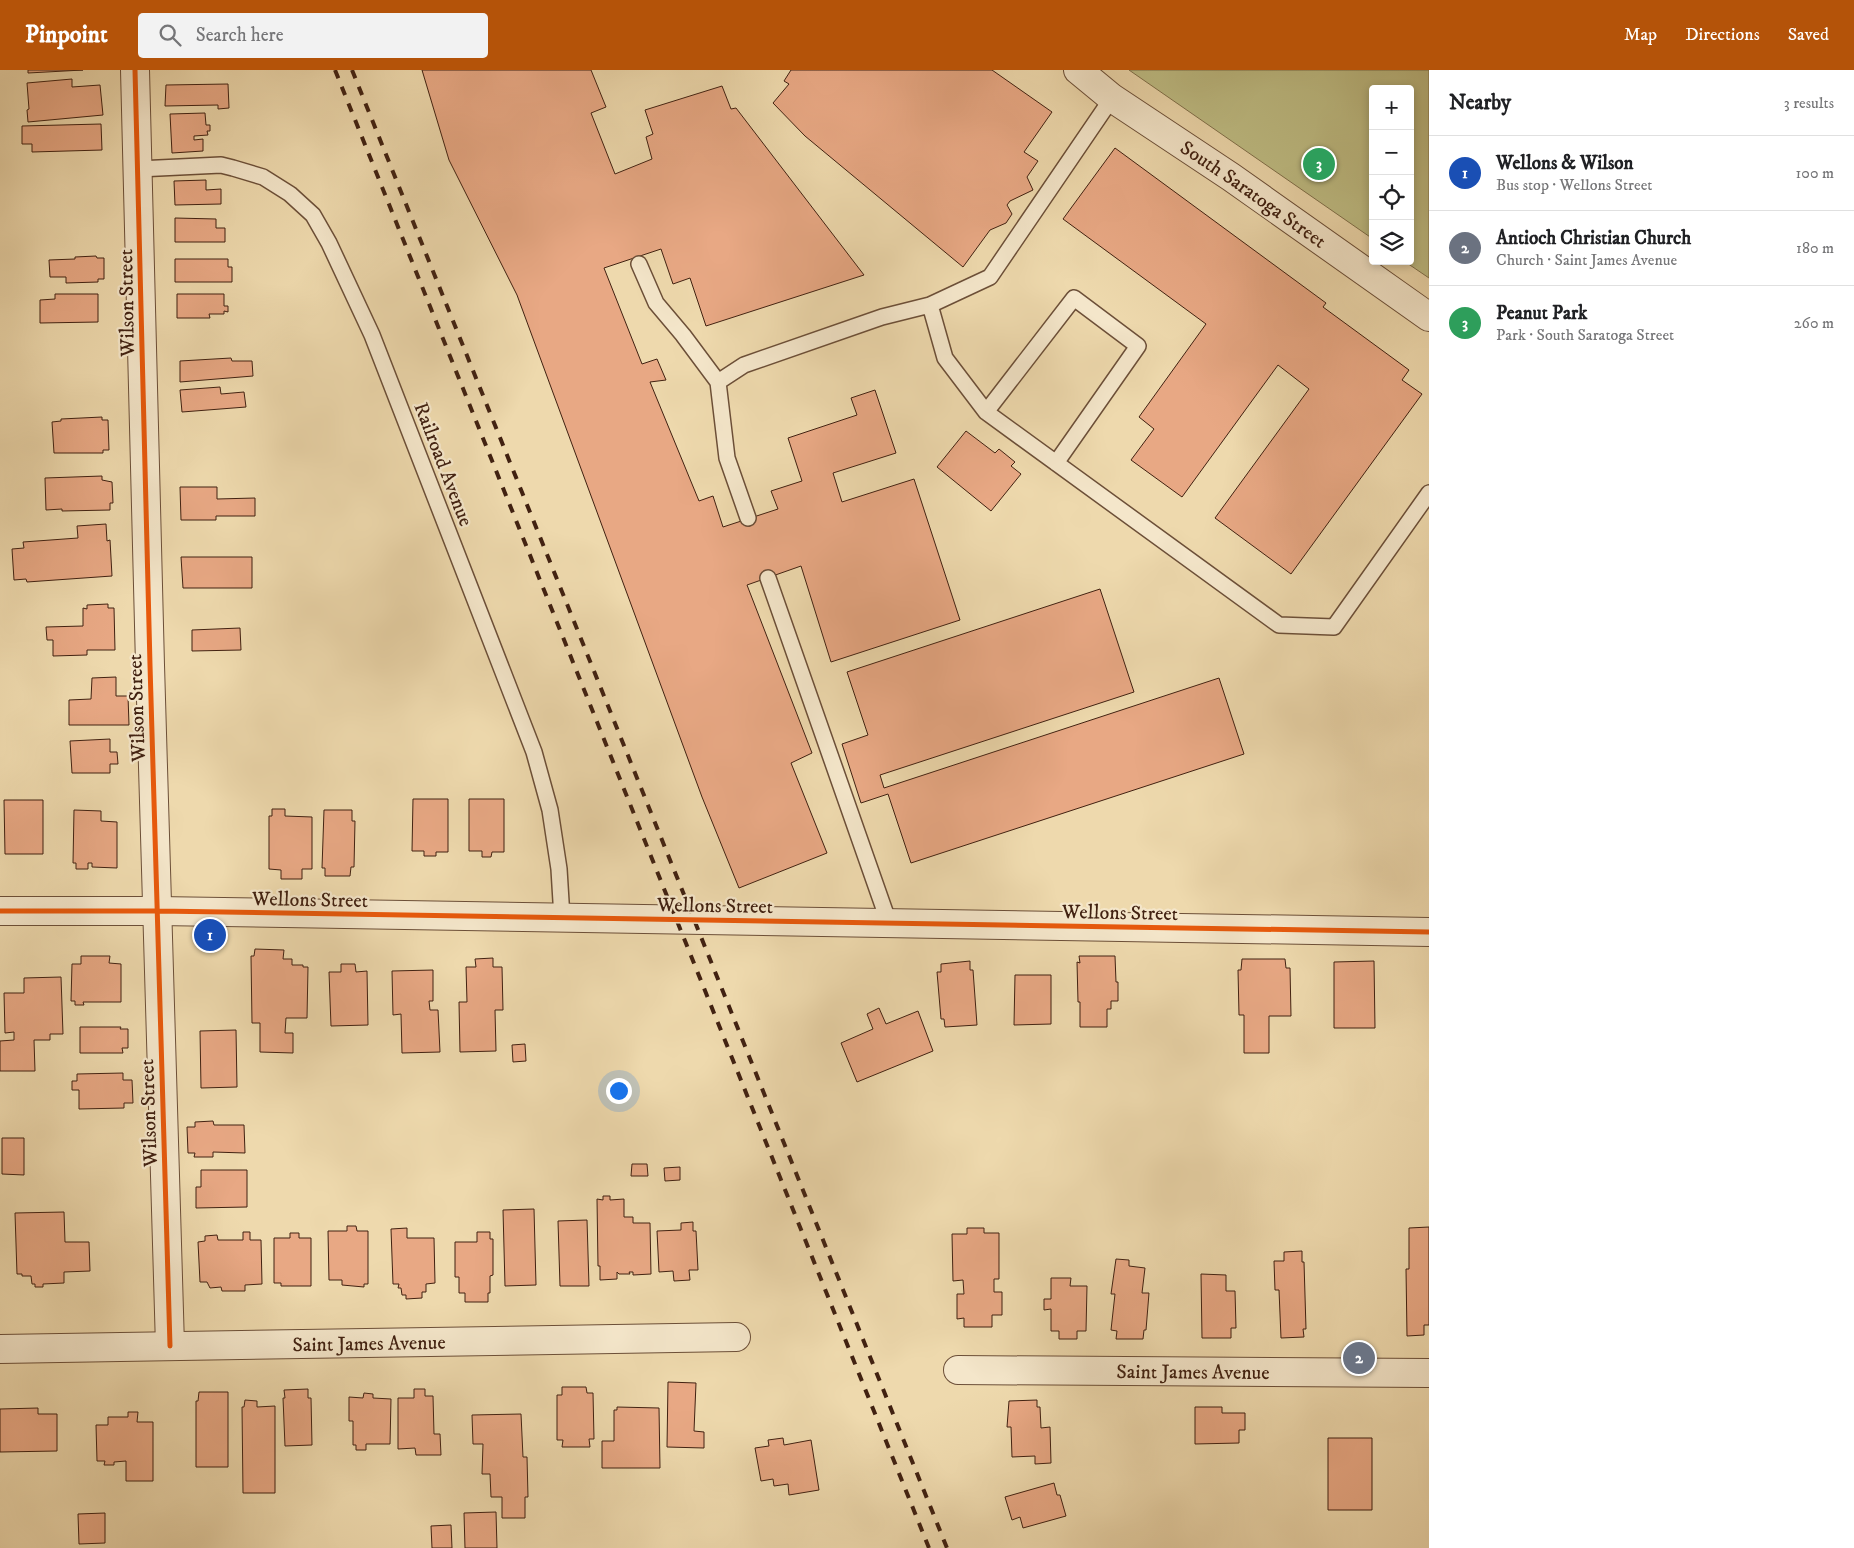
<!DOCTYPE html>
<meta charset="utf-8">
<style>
:root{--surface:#fff;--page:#f2f2f2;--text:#202124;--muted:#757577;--line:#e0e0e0;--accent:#b45309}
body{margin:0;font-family:"IM FELL DW Pica",serif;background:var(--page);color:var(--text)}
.controls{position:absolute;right:15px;top:15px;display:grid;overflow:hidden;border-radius:5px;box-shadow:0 2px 8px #0003}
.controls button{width:45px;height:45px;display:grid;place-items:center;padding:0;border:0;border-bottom:1px solid var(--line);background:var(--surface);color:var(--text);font:25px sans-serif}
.you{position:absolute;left:618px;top:1020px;width:18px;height:18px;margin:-12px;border:4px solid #fff;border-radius:50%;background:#1a73e8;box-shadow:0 0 0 8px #1a73e833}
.badge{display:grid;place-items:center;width:32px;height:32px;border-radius:50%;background:var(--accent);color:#fff;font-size:16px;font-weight:700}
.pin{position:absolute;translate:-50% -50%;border:2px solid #fff;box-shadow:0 1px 5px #0006}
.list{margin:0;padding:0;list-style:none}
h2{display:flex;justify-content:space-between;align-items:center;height:65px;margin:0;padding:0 20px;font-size:21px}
h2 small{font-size:16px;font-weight:400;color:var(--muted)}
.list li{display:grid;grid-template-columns:32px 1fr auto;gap:15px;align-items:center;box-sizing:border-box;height:75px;padding:0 20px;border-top:1px solid var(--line)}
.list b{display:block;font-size:19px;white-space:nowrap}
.list p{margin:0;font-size:16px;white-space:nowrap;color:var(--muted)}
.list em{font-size:16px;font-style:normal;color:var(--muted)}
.icon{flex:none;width:28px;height:28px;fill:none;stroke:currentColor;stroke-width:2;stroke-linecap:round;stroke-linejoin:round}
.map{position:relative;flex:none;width:1429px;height:1478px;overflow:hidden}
header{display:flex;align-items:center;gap:30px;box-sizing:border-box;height:70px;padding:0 25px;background:var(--accent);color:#fff}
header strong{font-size:24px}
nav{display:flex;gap:28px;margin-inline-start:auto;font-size:18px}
.search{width:350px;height:45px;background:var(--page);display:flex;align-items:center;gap:12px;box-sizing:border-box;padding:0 18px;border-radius:5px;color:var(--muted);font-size:19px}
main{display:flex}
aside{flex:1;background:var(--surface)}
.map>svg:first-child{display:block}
.green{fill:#bfbe85;stroke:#80704b}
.building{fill:#e8a884;stroke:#412111}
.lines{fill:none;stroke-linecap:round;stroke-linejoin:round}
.lane-casing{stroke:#6c4f38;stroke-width:18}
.street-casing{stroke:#6c4f38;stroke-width:30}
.lane{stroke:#f4e6ca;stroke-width:15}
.street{stroke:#f4e6ca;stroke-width:28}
.rail{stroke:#412111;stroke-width:4;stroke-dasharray:9 9;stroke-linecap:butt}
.cycleway-casing{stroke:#f4e6ca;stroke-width:8}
.cycleway{stroke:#e8590c;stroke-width:5}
.labels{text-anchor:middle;stroke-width:4.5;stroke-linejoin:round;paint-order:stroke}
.street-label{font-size:20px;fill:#412111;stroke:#f4e6ca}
</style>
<header>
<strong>Pinpoint</strong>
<div class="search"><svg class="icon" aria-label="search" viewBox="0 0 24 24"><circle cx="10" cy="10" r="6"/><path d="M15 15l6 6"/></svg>Search here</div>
<nav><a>Map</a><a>Directions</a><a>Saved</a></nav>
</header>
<main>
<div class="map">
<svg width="1429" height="1478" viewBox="0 0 1429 1478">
<rect width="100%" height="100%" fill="#eed9ad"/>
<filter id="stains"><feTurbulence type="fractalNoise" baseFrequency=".004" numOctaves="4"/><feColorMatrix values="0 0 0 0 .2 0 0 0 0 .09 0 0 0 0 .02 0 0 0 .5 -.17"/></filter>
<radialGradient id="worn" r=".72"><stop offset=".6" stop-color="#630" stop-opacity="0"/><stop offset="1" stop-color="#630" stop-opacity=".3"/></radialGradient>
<path class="green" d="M1129,0H1429V208L1404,191H1410V19H1373V169Z"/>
<path class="building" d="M28,0H83L28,3Z
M422,0H591L606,37L591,43L615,104L652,89L646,67L653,64L645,40L722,16L731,39L736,38L864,205L706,256L690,208L673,214L661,179L604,198L642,294L657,289L666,310L650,312L699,431L713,426L723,457L778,439L771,421L802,411L788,368L857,345L851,328L875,320L896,383L833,403L842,432L914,409L960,550L831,592L801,496L747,515L812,683L791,693L827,783L739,818L702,727L517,225L449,90Z
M791,0H992L1052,42L1024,82L1038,91L1027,107L1033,120L1010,131L1007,135L1012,144L1006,153L990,160L963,197L805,66L773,33L789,14L784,11Z
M72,9V17L100,15L103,45L28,52L27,40L29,39L27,13Z
M228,14L229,38L218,39V35L165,36L166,15Z
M205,43L206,55H210V61H207L208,65L194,66V70L203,69V81L172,83L170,44Z
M101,54L102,80L32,82V74H22V56Z
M1115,78L1326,233L1323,237L1409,300L1402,310L1422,324L1291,504L1215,448L1309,319L1278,295L1182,427L1131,390L1154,359L1139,347L1206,254L1063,149Z
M206,110V120L221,119V134L175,135L174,111Z
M175,148L216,149V158H225V172H175Z
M96,186L97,188H104V209H98V212L66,213V207H50L49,190L75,189V187Z
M175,189H228V197H232V212H175Z
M55,224H98V252L40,253V230L55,229Z
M177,224H224V236H228V242L224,241V244H209L210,248H177Z
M231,288L232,291H252L253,306L180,312V291Z
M220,317L221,324L244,322L246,337L182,342L180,320Z
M102,347V350H108L109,380H103V383H54L52,352L61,351V349Z
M966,361L995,383L999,379L1015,392L1011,396L1021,404L991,441L937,397Z
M102,406V410L112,412L113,433H110V440L62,441V439L46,440L45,408Z
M180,417H217V429L255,428V446H216V450H181Z
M106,454L107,471L110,470L112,506L27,512L26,509L14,510L12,479L24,478L23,472L78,468L77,456Z
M181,487H252V518H183Z
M1100,519L1134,622L880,705L884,718L1219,608L1244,684L911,793L888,724L861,733L842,674L868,665L847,602Z
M108,534V538H114L115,580H87V585L53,586V570H47L46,557L83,556V538L87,539V535Z
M240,558L241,580L192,581V560Z
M116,607V626H128L129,655H69V630L91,629L92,608Z
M110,669V682H117L118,694H110V703H72L70,671Z
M413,729H448V782H436V786H424V781H412Z
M469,729H504V782H492L491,787H482V781H469Z
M4,730H43V784H5Z
M272,739H285V746L312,747V799H302V809H281V800L269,799V746H272Z
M74,740L101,741V751L117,752V798L92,797V793H88V799H76V793H73Z
M324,740H352V751H355L354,797H351L350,806H325V798H322Z
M255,879L284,880L283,889H292V895H303V897H308L307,948H286L285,963H293V983L260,982V953H252L251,886H254Z
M81,886H110L109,893L121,894V932H83L84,935H75V931H71L72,894H81Z
M1079,886H1115L1116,912H1118V931H1111V939H1107V957H1080V932H1078L1077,892L1080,893Z
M493,888V897H502L503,940H495L496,981L460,982L459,932H467L466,897H476L475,889Z
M1242,889H1285L1286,898H1290L1291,946H1269V983H1244V945H1239L1238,900H1241Z
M970,891V900H973L977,955L945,957L944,949H941L937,902H941V894Z
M1374,891L1375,958H1334V892Z
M341,894H355L356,902L367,901L368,955L331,956L329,902H341Z
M433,900V931H429L430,940H438L440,982L402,983L401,944L393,945L392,901Z
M1015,905H1051V954L1014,955Z
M61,907L63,964H50V970H34L35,1001H0V971L14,970V962L5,963L4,923H24V908Z
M879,938L886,954L918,941L933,981L857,1012L841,973L873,959L867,944Z
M80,957H121L120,959H128V978H122L123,983H80Z
M236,960L237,1017L201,1018L200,961Z
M525,974L526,991L513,992L512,975Z
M123,1003V1010H132L133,1033H124V1038L79,1039V1020H72V1011H77V1004Z
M213,1051L214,1055H244L245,1083L213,1082V1087H194L195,1083H188L187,1057H195V1052Z
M2,1068H24V1105L2,1104Z
M632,1094H647L648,1106H631Z
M680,1097V1110L665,1111L664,1098Z
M201,1100H247V1137L196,1138V1117H201Z
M603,1126H610V1130L624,1129V1147H633V1153H650L651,1204L633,1205V1202H629L630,1204H619L617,1202V1209L600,1210V1196H598L597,1129L603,1130Z
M534,1139L536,1215L505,1216L503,1140Z
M64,1142L65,1172H89L90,1201L64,1202V1213L43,1214V1217H35V1214H32L31,1206H22V1204H17L15,1143Z
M587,1150L589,1216H560L558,1151Z
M693,1152V1161H696L698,1200H689L690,1210L674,1211L673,1201L659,1202L657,1161L681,1160V1153Z
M347,1156H356L357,1161H368V1214H364V1217L342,1215V1210H329L328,1161H347Z
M1429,1157V1255H1424V1265L1407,1266L1406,1199H1409V1158Z
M407,1158V1168H434L435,1213L426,1214V1222H422V1228L406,1229V1225H402L401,1218H398L399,1214H393L391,1159Z
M967,1158H984V1163H999V1209H994V1222H1002V1245H992V1257H964V1248L957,1249V1224H964L963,1210L953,1211L952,1164H967Z
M243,1162H250V1170H261L262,1214L245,1215V1221H222L221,1217L210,1218L207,1212H200L198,1172L205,1171V1166L217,1165L218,1170H243Z
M477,1162H490V1169H493V1205L490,1206V1223H488V1232H465V1223H459V1207H455V1172H477Z
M290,1163H299V1168H311V1216H281V1213H274V1168H290Z
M1302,1181V1192H1304L1306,1259H1303L1304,1267L1281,1268L1279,1220H1275L1274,1191H1284V1182Z
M1116,1189L1129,1190V1196L1145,1198L1142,1223H1149L1146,1260H1144L1143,1269H1116L1117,1261L1111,1260L1115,1224H1111Z
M1201,1204L1226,1205V1221H1235L1236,1258H1231V1268H1202Z
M1051,1208H1071L1070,1216H1087L1086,1261H1077V1269H1059V1261H1051V1239L1044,1240V1229H1051Z
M668,1312L696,1313L694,1361L704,1362V1378L667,1377Z
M562,1317H586L587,1323H593L594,1369H589L590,1377H562L563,1370H557V1325H562Z
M308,1319V1328H311L312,1375L285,1376L283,1328H285L284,1320Z
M414,1319H425V1326H433L434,1364H440L441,1385H416L415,1378L398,1379V1328H414Z
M199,1322H228V1397H196V1331H198Z
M364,1323L373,1324V1328L391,1329L390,1374H366V1380H356V1375H353V1351H349V1327L363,1328Z
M245,1330L257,1331V1337L275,1336V1423H243L242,1337H244Z
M1037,1330V1337H1040L1041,1358L1050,1357L1051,1393L1035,1394V1386L1012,1387L1011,1357H1007L1009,1331Z
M617,1337L659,1338L660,1398H602V1371H614V1340H617Z
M1195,1337H1222V1343H1245V1360H1239V1373L1195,1374Z
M38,1338V1344H57V1381L0,1382V1339Z
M128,1342H138L137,1352H153V1411H126V1391L114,1392V1395H104L105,1391H97L96,1355H108V1347H128Z
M521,1344L523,1387H527L528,1427H525V1448H502V1427H491L490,1404H482L483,1374H473L472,1345Z
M783,1368L784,1375L811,1370L819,1420L789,1425L788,1414L774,1416L773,1409L761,1411L755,1378L769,1376L768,1370Z
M1328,1368H1372V1440H1328Z
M1054,1413L1057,1425H1060L1066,1446L1023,1458L1020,1447L1012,1450L1005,1427Z
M496,1442L497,1478H465L464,1443Z
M105,1443V1473L79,1474L78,1444Z
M451,1455L452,1478H432L431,1456Z"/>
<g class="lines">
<g class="lane-casing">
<path id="lane" d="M1112,28L990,207L930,235L945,288L986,342L1279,555L1334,557L1429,423
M138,99L221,95L233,98L263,107L290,124L313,145L329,173L372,265L534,682L550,740L559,799L562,848
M639,194L656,233L683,265L718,312L727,388L748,448
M718,312L744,295L882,247L930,235
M986,342L1074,228L1138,276L1056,393
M768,508L889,853"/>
</g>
<g class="street-casing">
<g id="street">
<path d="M135,0L150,595L170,1276"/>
<path id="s1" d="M1078,0L1112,28L1231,107L1429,247"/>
<path d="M0,841H158L1429,862"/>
<path id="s2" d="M0,1279L736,1267"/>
<path id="s3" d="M958,1300L1429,1303"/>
</g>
</g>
<use href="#lane" class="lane"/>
<use href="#street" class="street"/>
<path class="rail" d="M335,0L929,1478
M352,0L947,1478"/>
<g class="cycleway-casing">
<path id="cycleway" d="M135,0L150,595L170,1276
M0,841H158L1429,862"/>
</g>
<use href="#cycleway" class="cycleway"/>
</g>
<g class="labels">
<g class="street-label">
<text dy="7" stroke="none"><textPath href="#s1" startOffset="215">South Saratoga Street</textPath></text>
<text transform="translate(126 233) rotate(-91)" y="7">Wilson Street</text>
<text transform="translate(444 394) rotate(69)" y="7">Railroad Avenue</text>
<text transform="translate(136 638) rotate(-92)" y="7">Wilson Street</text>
<text transform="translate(310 829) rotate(1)" y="7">Wellons Street</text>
<text transform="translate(715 835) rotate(1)" y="7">Wellons Street</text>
<text transform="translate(1120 842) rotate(1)" y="7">Wellons Street</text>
<text transform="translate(148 1043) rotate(-92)" y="7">Wilson Street</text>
<text dy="7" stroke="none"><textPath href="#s2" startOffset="369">Saint James Avenue</textPath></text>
<text dy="7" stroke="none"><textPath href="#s3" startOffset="235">Saint James Avenue</textPath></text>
</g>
</g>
<rect width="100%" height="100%" filter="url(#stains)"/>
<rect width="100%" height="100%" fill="url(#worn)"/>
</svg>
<div class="controls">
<button>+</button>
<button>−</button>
<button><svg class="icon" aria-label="locate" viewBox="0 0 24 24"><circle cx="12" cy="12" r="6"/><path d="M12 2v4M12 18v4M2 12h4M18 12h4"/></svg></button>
<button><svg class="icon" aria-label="layers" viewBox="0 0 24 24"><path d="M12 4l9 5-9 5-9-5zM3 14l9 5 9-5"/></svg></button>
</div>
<div class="you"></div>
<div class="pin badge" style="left:210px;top:865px;background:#1a4fb4">1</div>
<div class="pin badge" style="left:1359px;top:1288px;background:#6b7280">2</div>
<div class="pin badge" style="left:1319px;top:94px;background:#2e9e5b">3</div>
</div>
<aside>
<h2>Nearby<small>3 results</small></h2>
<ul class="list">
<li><span class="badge" style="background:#1a4fb4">1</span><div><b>Wellons &amp; Wilson</b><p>Bus stop · Wellons Street</p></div><em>100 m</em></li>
<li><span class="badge" style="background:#6b7280">2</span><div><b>Antioch Christian Church</b><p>Church · Saint James Avenue</p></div><em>180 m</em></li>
<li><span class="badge" style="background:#2e9e5b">3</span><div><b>Peanut Park</b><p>Park · South Saratoga Street</p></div><em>260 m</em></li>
</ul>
</aside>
</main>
